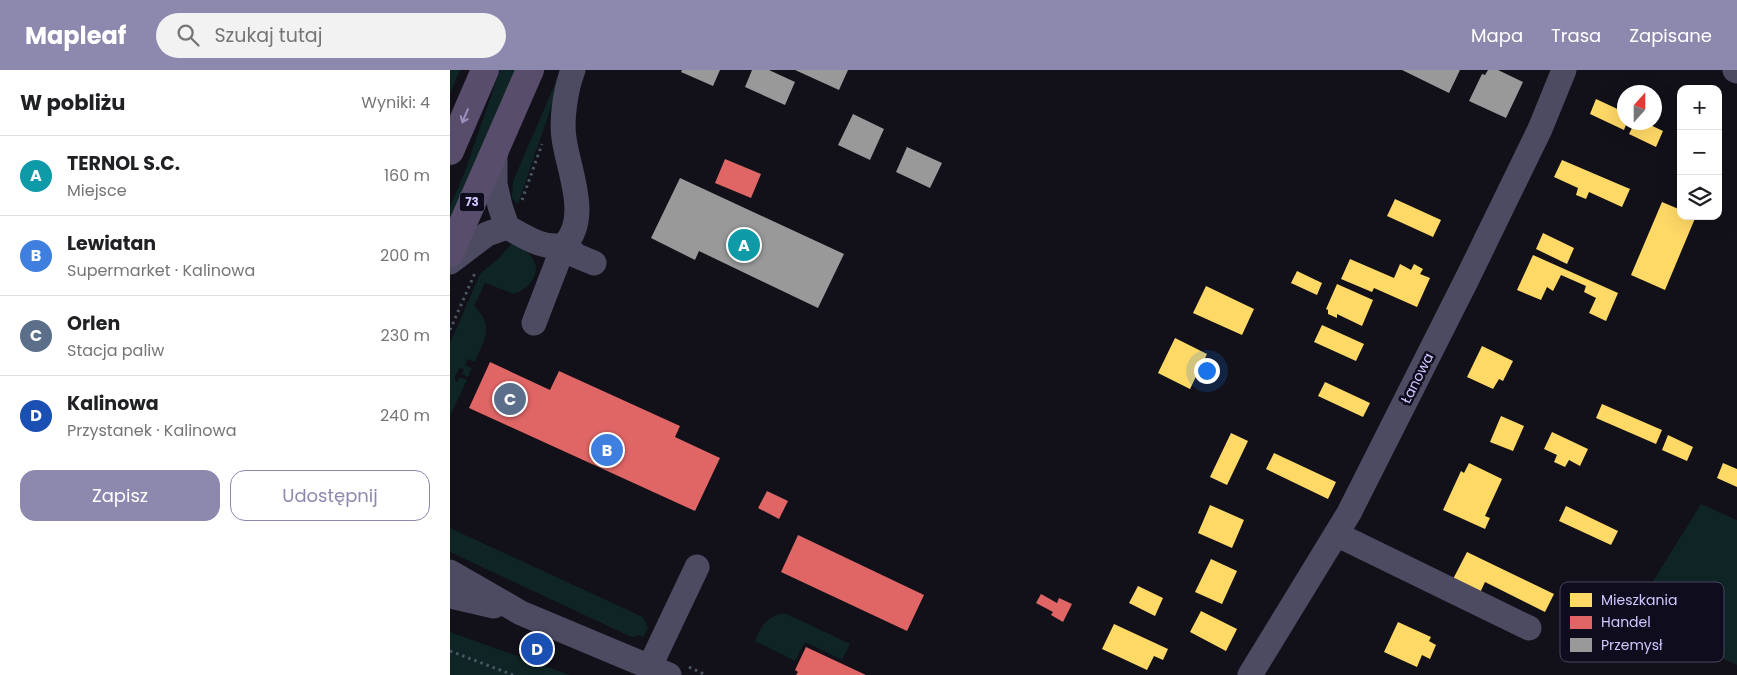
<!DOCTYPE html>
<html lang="pl">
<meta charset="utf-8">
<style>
:root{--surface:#fff;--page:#f2f2f2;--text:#202124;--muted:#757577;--line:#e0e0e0;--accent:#8d88ae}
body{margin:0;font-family:Poppins,sans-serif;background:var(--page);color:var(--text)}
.controls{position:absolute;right:15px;top:15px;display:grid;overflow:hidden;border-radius:10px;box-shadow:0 5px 20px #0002}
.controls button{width:45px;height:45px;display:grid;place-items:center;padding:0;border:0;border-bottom:1px solid var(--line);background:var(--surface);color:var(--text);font:25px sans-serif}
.compass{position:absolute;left:1167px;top:15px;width:45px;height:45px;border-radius:50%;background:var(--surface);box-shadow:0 5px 20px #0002;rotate:21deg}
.you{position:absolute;left:756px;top:300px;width:18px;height:18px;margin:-12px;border:4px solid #fff;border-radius:50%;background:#1a73e8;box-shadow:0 0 0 8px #1a73e833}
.badge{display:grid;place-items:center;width:32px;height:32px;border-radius:50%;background:var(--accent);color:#fff;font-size:16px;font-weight:700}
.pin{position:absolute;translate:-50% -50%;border:2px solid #fff;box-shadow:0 1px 5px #0006}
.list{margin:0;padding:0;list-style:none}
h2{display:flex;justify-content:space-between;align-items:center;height:65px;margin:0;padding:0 20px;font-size:21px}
h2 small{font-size:16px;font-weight:400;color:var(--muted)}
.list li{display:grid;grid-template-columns:32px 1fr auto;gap:15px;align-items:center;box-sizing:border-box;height:80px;padding:0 20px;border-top:1px solid var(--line)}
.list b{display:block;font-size:19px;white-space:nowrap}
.list p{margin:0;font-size:16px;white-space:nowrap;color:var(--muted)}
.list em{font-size:16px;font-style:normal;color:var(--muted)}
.actions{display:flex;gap:10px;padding:15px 20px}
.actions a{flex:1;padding:11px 0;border:1px solid var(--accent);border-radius:15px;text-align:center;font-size:18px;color:var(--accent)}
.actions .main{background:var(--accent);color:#fff}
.icon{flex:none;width:28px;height:28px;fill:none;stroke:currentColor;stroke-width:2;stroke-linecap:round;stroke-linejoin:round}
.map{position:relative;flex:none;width:1287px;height:605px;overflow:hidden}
header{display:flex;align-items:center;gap:30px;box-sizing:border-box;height:70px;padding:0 25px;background:var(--accent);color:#fff}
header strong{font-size:24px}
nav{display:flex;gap:28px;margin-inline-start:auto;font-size:18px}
.search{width:350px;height:45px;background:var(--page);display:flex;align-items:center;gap:12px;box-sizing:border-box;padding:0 18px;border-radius:28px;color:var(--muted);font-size:19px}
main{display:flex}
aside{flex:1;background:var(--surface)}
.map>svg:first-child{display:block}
.green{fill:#0f2424}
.homes{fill:#ffd966}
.shops{fill:#e06666}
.industry{fill:#999}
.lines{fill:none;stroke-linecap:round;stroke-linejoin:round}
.path{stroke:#485763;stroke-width:3;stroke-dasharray:2.5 4;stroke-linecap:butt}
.minor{stroke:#4c4b62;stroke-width:25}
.major{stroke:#594d6c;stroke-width:28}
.oneway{stroke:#9a91bd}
.labels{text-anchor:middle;stroke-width:5;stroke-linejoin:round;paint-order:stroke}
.shield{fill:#0f0c1d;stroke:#9590bb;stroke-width:1}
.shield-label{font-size:12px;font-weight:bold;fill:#cfc8ff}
.street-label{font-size:14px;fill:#cfc8ff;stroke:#0f0c1d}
.key{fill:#0f0c1d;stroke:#494461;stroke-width:1}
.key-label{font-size:14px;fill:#cfc8ff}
</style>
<header>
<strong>Mapleaf</strong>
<div class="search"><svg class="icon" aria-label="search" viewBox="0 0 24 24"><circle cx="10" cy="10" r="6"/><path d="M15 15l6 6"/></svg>Szukaj tutaj</div>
<nav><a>Mapa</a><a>Trasa</a><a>Zapisane</a></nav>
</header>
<main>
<aside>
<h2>W pobliżu<small>Wyniki: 4</small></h2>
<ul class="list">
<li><span class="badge" style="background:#0f9aa8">A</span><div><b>TERNOL S.C.</b><p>Miejsce</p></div><em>160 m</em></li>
<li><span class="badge" style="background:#3f7fe0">B</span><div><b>Lewiatan</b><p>Supermarket · Kalinowa</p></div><em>200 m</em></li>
<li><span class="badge" style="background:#5c6f8a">C</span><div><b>Orlen</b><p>Stacja paliw</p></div><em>230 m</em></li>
<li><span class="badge" style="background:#1a4fb4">D</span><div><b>Kalinowa</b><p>Przystanek · Kalinowa</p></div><em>240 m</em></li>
</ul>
<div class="actions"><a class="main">Zapisz</a><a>Udostępnij</a></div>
</aside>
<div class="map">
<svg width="1287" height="605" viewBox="0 0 1287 605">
<rect width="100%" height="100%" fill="#121019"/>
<path class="green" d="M0,0H10L0,24Z
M50,0H66L0,152V137L14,104Z
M111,0H114L69,131L67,134L62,128L63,111Z
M62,173C67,176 75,179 79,184C95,200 81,218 64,224L35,213L24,236C45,255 34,271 25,292L18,289L15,295L22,298L18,307L12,304L14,299L10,298L5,306V311L7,312L10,307L17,310L0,346V273L30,204L50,187Z
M1251,434L1287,450V595L1180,548Z
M0,458L193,547L198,558L193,567L190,565L183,567L177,565L0,482Z
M330,544H337L400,574L392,590L355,572L345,591L305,571C312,555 313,550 330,544Z
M0,562L120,605H0Z"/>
<path class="homes" d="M1146,29L1174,42V52H1177L1174,60L1140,44Z
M1185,52H1194L1213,61L1206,77L1179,64Z
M1112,90L1180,119L1172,137L1139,122L1136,129L1126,125L1128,118L1104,107Z
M945,129L991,150L983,167L937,146Z
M1212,132L1231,140V146H1246L1215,220L1181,205Z
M1093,163L1124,178L1117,194L1086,179Z
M1083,185L1168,223L1156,251L1139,243L1146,228L1134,222L1136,216L1111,205L1103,221L1097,217L1091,230L1067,220Z
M900,189L944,208L950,194L961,200L964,194L973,199L970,204L980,208L967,237L924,218L922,222L891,209Z
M847,201L872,213L867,225L841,213Z
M887,214L923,230L912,256L887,244V248L878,244V240L876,239Z
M756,216L804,239L792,265L743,243Z
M872,255L914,274L906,291L864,272Z
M725,268L757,284L740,319L708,303Z
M1032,276L1063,291L1053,311L1049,309L1043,319L1017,307Z
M875,312L920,333L913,347L868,326Z
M1152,334L1212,360L1206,374L1146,348Z
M1051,346L1074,356L1063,381L1040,372Z
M1102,362L1138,379L1130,396L1119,390L1115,397L1104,392L1107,385L1094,379Z
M781,363L798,371L777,415L760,407Z
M1218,365L1243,377L1237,391L1212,380Z
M824,383L886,412L878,429L816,399Z
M1019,393L1052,409L1035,446L1040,448L1035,459L993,440L1011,401L1014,403Z
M1273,393L1287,399V417L1267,408Z
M760,435L794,450L782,478L748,463Z
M1116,436L1168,461L1161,475L1109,451Z
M1017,482L1104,524L1095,542L1035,512L1029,525L1002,511Z
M761,489L787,501L772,534L745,522Z
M688,516L713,528L705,546L679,533Z
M751,541L787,559L776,581L740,562Z
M948,552L981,567L979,571L986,575L980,589L972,585L967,597L934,582Z
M664,554L718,579L713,590L704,586L697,600L652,579Z"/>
<path class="shops" d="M275,89L311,104L301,128L265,113Z
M40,292L100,320L109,301L230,356L225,367L270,388L245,441L19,338Z
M317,421L338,431L329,449L308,438Z
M348,465L474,525L457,561L331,502Z
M591,524L607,533L609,528L622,534L613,552L601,545L603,542L586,533Z
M356,577L416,605H346L348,602L345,600Z"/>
<path class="industry" d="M232,0H270L263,16L231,2Z
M302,0H319L345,12L335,35L295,17Z
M345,0H398L389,20Z
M952,0H1010L999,23Z
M1038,0H1048L1073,12L1056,48L1019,31L1032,4L1035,5Z
M403,44L434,59L420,90L388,75Z
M457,77L492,93L480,118L446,102Z
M230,108L394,184L368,238L249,181L245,190L201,168Z"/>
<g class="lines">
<path class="path" d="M72,130L92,74
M0,260L25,203
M0,581L63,605
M239,597L256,605"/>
<path class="minor" d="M1285,0L1287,1
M45,81V114L50,136L57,157
M114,175L127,186L144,193
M0,192L37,164L57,157C74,166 93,180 114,175
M84,253L114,175C141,148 118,100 114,68C111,49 116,18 123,0
M886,464L1079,558
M0,502L71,543L219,605
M0,526L44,536
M200,596L247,497
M800,605L899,443L1017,209L1090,59L1114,0"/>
<path class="major" d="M0,81L35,0
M0,183L80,0"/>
</g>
<defs><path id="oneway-shaft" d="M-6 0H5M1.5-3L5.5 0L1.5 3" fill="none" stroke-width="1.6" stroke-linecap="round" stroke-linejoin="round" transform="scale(1.25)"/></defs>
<use class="oneway" href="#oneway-shaft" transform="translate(15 46) rotate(113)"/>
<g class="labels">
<rect class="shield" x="9.5" y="122.5" width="25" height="19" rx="4"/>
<g class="shield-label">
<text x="22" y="136">73</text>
</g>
<g class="street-label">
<text transform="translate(967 308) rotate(-63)" y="5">Łanowa</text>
</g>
</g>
<rect x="1110" y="512" width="164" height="80" rx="8" class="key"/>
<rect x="1120" y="523" width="22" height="14" fill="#ffd966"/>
<rect x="1120" y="546" width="22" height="13" fill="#e06666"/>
<rect x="1120" y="568" width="22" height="14" fill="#999"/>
<g class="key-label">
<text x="1151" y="535">Mieszkania</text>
<text x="1151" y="557">Handel</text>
<text x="1151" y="580">Przemysł</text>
</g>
</svg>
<div class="controls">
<button>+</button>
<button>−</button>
<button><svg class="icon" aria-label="layers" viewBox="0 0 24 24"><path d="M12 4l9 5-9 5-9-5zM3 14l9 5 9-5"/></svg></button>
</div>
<svg class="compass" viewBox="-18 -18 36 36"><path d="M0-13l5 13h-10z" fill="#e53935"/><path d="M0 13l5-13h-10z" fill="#757577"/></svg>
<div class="you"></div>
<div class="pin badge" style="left:294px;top:175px;background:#0f9aa8">A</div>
<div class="pin badge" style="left:157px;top:380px;background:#3f7fe0">B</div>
<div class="pin badge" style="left:60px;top:329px;background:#5c6f8a">C</div>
<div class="pin badge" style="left:87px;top:579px;background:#1a4fb4">D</div>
</div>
</main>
